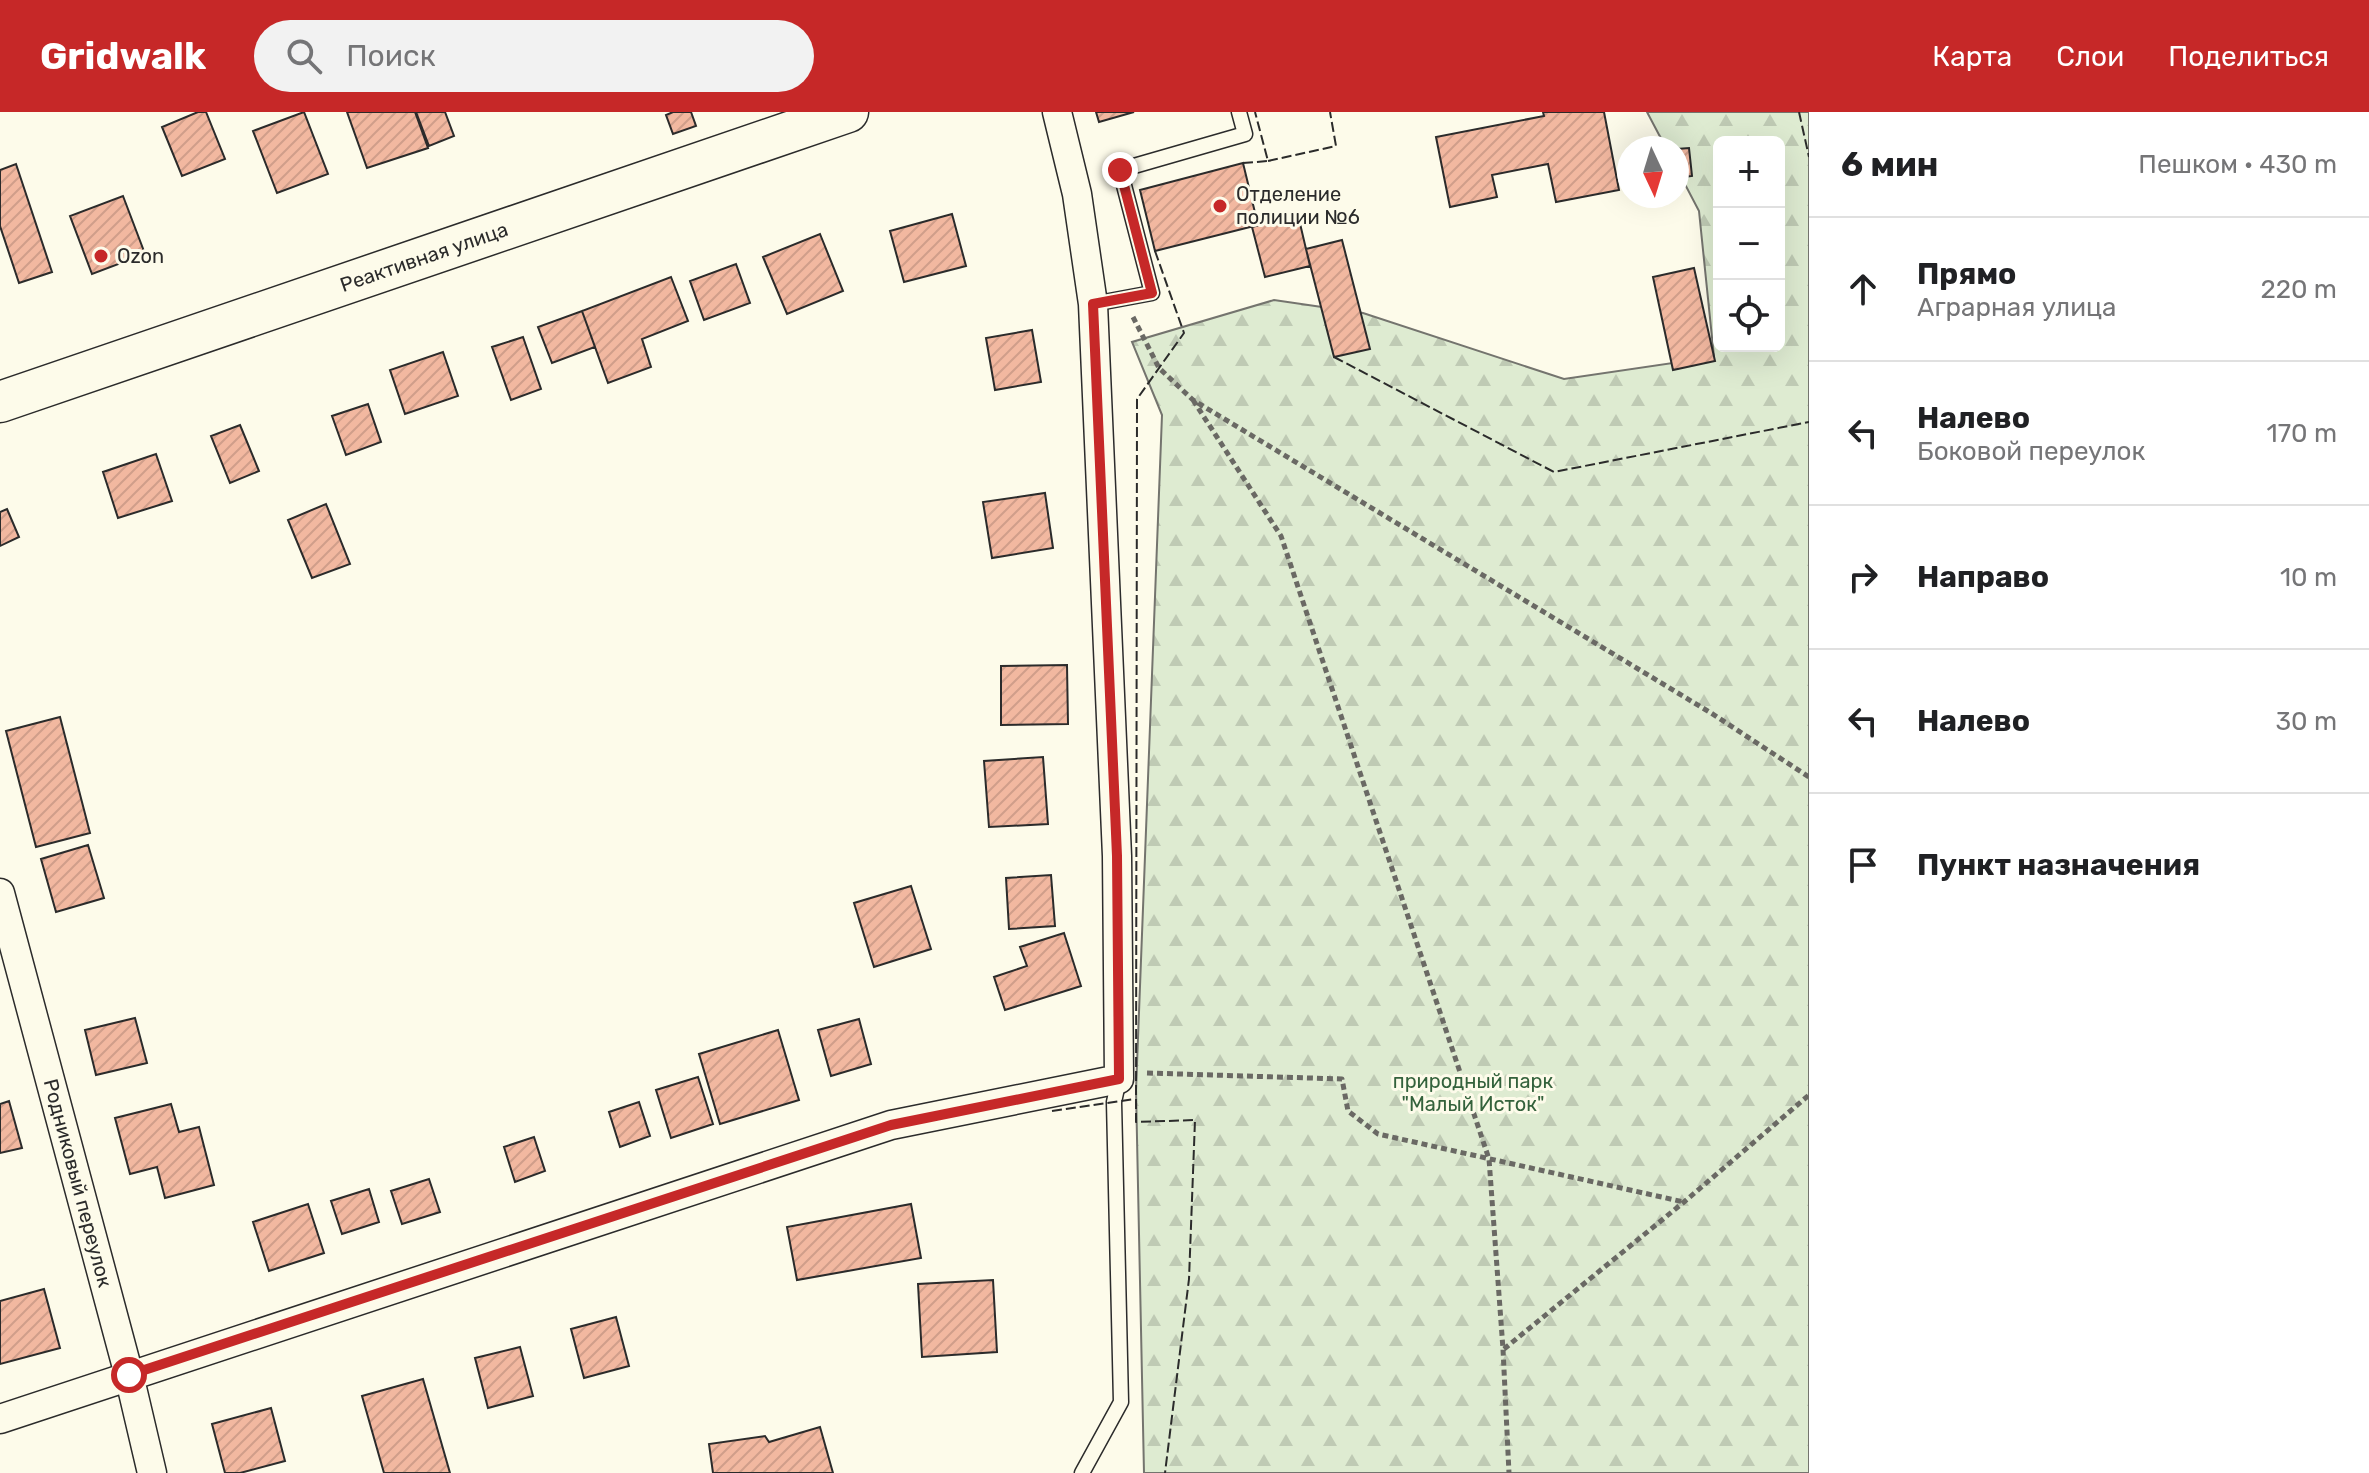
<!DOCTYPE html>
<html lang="ru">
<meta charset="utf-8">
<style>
:root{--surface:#fff;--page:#f2f2f2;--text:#202124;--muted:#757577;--line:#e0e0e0;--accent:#c62828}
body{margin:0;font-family:Rubik,sans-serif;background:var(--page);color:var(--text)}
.controls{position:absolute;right:24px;top:24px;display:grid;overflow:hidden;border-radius:12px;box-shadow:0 8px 32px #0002}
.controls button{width:72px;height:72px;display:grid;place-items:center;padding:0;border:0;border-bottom:2px solid var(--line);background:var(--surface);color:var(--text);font:40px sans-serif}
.compass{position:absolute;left:1617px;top:24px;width:72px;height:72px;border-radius:50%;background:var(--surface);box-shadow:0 8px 32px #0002;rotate:176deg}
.stop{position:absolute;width:24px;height:24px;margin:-18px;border:6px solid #c62828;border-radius:50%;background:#fff}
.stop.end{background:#c62828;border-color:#fff;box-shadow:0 2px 8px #0008}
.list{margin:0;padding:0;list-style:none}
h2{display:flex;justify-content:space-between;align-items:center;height:104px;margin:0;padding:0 32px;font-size:34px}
h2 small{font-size:26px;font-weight:400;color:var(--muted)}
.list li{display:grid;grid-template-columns:52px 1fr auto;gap:24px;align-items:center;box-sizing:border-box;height:144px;padding:0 32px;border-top:2px solid var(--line)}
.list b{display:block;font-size:30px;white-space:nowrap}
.list p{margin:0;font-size:26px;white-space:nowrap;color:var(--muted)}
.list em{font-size:26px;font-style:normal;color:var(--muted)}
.icon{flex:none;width:44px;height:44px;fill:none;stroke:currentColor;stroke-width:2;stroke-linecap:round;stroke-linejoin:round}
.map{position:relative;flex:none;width:1809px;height:1361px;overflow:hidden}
header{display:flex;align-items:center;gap:48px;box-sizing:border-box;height:112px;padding:0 40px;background:var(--accent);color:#fff}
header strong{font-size:38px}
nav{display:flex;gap:44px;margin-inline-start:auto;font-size:28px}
.search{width:560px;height:72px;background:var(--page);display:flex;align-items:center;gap:20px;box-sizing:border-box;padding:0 28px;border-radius:44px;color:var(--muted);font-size:30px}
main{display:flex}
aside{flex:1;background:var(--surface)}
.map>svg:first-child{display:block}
.forest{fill:url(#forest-firs);stroke:#74746e;stroke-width:2;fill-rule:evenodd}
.building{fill:url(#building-hatch);stroke:#2b2b2b;stroke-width:2}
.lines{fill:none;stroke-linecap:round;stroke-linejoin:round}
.service-casing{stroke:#2b2b2b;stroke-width:17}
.minor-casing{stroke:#2b2b2b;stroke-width:31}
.secondary-casing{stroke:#2b2b2b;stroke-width:43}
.path{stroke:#6a6964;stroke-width:5;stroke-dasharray:6 4;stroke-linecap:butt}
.service{stroke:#fdfbea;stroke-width:14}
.minor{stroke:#fdfbea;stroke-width:28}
.secondary{stroke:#fdfbea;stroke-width:40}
.fence{stroke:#2b2b2b;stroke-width:2;stroke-dasharray:10 4;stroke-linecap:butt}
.route{stroke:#c62828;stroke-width:10}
.poi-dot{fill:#c62828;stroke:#fdfbea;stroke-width:3}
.labels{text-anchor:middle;stroke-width:6;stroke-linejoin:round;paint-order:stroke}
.poi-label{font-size:20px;fill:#2b2b2b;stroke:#fdfbea;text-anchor:start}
.street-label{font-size:20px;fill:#2b2b2b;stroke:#fdfbea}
.park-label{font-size:20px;fill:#34623c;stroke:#fdfbea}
</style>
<header>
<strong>Gridwalk</strong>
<div class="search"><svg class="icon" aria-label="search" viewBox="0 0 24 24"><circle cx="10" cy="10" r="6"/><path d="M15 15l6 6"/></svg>Поиск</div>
<nav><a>Карта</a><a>Слои</a><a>Поделиться</a></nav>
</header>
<main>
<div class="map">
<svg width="1809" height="1361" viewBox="0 0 1809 1361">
<defs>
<pattern id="forest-firs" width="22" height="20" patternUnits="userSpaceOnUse" patternTransform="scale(2)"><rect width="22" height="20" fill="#deebd1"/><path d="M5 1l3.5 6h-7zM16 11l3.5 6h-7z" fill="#bfcab4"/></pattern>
<pattern id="building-hatch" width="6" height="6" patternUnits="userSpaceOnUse" patternTransform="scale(2)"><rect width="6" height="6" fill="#f2b8a0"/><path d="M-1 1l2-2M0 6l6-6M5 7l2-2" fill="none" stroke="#d09e8a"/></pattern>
</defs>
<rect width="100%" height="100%" fill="#fdfbea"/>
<path class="forest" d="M1647,0H1809V1361H1144L1136,978L1162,303L1132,230L1274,188L1363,201L1564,267L1714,245L1699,99L1677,57V36H1666ZM1719,30H1779V234H1719Z"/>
<path class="building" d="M198,0H206L225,47L182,64L162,15Z
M304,0L328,62L277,81L253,19Z
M347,0H415L428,36L367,56Z
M416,0H445L454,24L429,34Z
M673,0H691L696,14L673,22L666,3Z
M1096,0H1134L1099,10Z
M1543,0H1604L1619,78L1556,90L1548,52L1492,63L1497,85L1450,95L1436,25L1544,4Z
M1689,36L1692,64L1677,66V37Z
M1243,51L1258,113L1155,139L1140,78Z
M16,52L52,160L19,171L0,114V58Z
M123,84L145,142L92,162L70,104Z
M952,102L966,154L904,170L890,119Z
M1298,103L1310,154L1265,165L1252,115Z
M820,122L843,179L787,202L763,145Z
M1342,128L1370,237L1334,245L1306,137Z
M736,152L750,191L704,208L690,169Z
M1694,156L1715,249L1673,258L1653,165Z
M671,165L688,209L642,227L651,255L608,271L582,199Z
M582,199L595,235L552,251L538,215Z
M1032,218L1041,270L995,278L986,226Z
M523,225L541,277L511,288L492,235Z
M443,240L458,284L405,302L390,258Z
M368,292L381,330L346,343L332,304Z
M240,313L259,359L230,371L211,324Z
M156,342L172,389L118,406L103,360Z
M1045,381L1053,436L992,446L983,390Z
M326,392L350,452L312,466L288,408Z
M7,397L19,425L0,434V400Z
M1067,553L1068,612L1001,613V554Z
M60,605L90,721L36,735L6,619Z
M1043,645L1048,712L989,715L984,649Z
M88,733L104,786L56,800L41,747Z
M1051,763L1055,814L1009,817L1006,766Z
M911,774L931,837L874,855L854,791Z
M1064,821L1081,874L1005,898L994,865L1027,854L1020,835Z
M135,906L147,951L96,963L85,918Z
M859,907L871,952L831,964L818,918Z
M778,918L799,988L720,1012L699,942Z
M698,965L713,1012L671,1026L656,978Z
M9,989L22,1036L0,1041V992Z
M639,990L650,1024L620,1035L609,1000Z
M171,992L179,1020L199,1015L214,1073L165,1086L157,1055L130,1062L115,1006Z
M534,1025L545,1059L515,1070L504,1035Z
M429,1067L440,1100L402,1112L391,1079Z
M369,1077L379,1110L342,1122L331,1089Z
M308,1092L324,1141L269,1159L253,1110Z
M911,1092L921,1146L797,1168L787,1115Z
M993,1168L997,1240L922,1245L918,1172Z
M44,1177L60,1236L0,1252V1189Z
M616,1205L629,1254L584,1266L571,1217Z
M520,1235L533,1284L488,1296L475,1246Z
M423,1267L450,1361H384L362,1284Z
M271,1296L285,1349L240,1361H225L212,1312Z
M820,1315L833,1361H713L709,1332L765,1324L769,1330Z"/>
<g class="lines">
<g class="service-casing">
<path id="service" d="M1093,192L1152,181L1120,58L1245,22L1239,0
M1082,1361L1121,1290L1114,990L1119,967"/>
</g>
<g class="minor-casing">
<path id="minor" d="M0,781L129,1263L152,1361
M0,1307L891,1013L1119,967L1117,744L1093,192L1077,82L1057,0"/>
</g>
<g class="secondary-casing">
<path id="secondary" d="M0,290L848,0"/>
</g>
<path class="path" d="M1133,205L1159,256L1193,288L1711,601L1809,665
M1193,288L1281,424L1489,1047L1503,1237L1509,1361
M1147,961L1342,967L1348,999L1378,1022L1684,1090
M1504,1237L1684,1090L1809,983"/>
<use href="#service" class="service"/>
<use href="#minor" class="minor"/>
<use href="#secondary" class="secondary"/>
<path class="fence" d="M1799,0L1809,45
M1268,49L1336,34L1330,0
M1243,51L1268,49L1255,0
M1155,139L1184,221L1137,287L1136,1010L1195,1008L1189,1167L1165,1361
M1334,245L1554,360L1809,310
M1052,999L1135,987"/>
</g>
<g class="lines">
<path class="route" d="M129,1263L891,1013L1119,967L1117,744L1093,192L1152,181L1120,58"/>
</g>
<g class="poi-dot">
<circle cx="1220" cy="94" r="8"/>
<circle cx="101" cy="144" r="8"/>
</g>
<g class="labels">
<g class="poi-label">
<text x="1236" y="89">Отделение<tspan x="1236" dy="23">полиции №6</tspan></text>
<text x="117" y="151">Ozon</text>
</g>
<g class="street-label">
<text transform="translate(424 145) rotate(-19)" y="7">Реактивная улица</text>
<text transform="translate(78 1071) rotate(75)" y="7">Родниковый переулок</text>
</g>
<g class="park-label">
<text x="1473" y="976">природный парк<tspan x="1473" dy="23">"Малый Исток"</tspan></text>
</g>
</g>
</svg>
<div class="controls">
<button>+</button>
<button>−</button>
<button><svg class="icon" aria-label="locate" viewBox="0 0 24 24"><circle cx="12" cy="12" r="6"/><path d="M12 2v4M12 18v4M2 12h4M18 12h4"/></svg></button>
</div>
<svg class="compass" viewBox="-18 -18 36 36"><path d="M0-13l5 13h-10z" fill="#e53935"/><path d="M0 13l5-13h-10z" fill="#757577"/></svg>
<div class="stop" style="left:129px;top:1263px"></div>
<div class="stop end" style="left:1120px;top:58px"></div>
</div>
<aside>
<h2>6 мин<small>Пешком · 430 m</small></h2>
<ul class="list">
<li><svg class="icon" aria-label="ahead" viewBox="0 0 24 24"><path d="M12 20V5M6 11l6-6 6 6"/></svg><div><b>Прямо</b><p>Аграрная улица</p></div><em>220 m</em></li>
<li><svg class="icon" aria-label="left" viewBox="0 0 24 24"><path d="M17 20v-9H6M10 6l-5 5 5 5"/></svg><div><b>Налево</b><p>Боковой переулок</p></div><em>170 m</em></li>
<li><svg class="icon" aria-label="right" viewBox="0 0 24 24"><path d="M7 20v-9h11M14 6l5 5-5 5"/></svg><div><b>Направо</b></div><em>10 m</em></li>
<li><svg class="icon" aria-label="left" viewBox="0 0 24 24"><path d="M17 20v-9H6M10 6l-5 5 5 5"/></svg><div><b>Налево</b></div><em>30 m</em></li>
<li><svg class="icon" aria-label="arrive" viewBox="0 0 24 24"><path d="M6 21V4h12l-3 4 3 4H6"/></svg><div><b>Пункт назначения</b></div></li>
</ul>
</aside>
</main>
